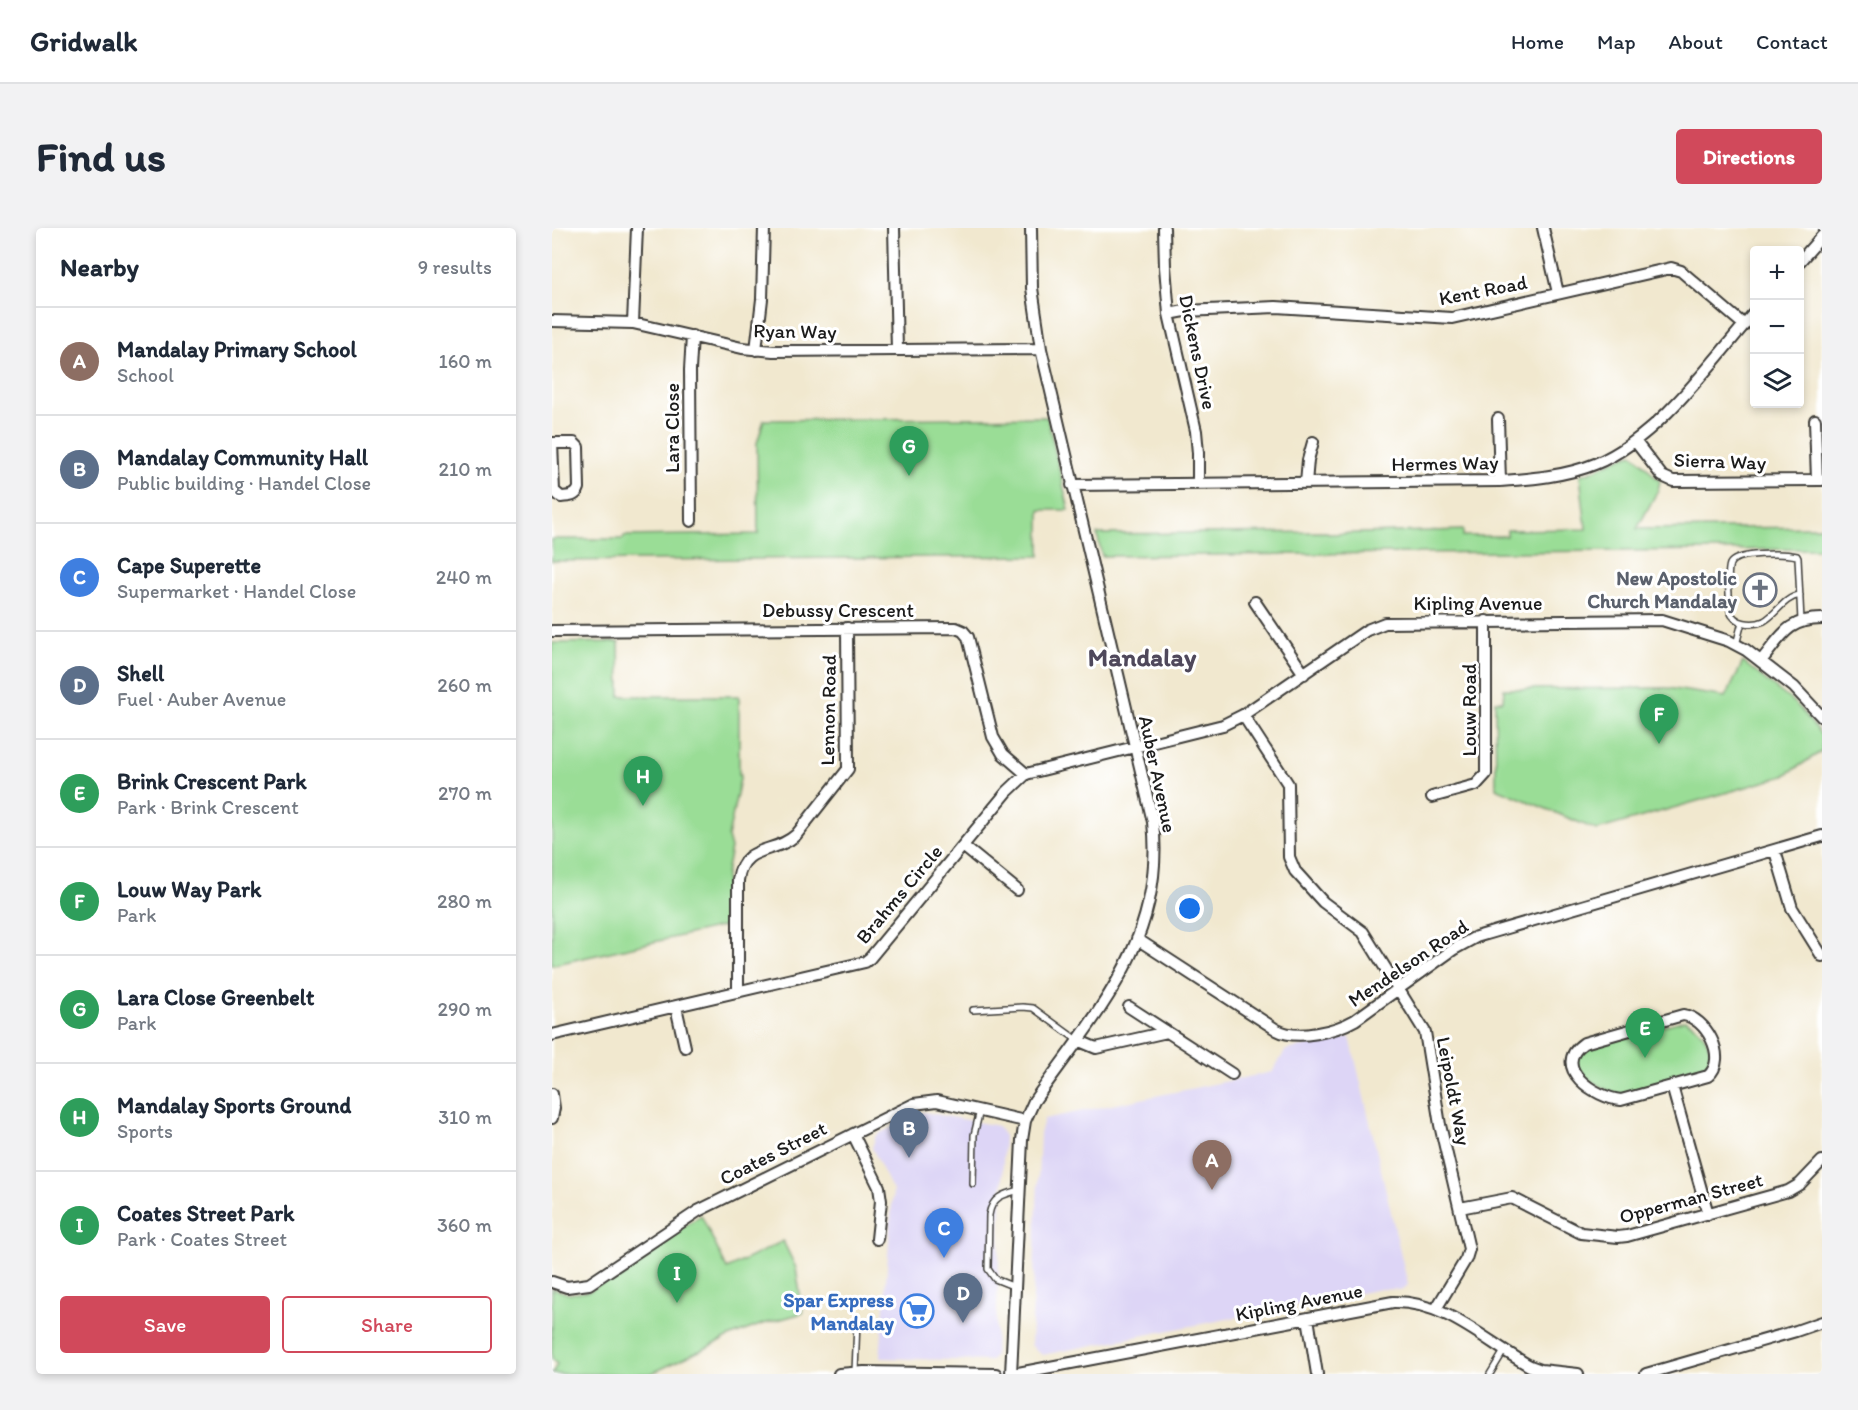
<!DOCTYPE html>
<meta charset="utf-8">
<style>
:root{--surface:#fff;--page:#f2f2f3;--text:#1f2937;--muted:#747a83;--line:#e0e1e3;--accent:#d1495b}
body{margin:0;font-family:Itim,sans-serif;background:var(--page);color:var(--text)}
.controls{position:absolute;right:18px;top:18px;display:grid;overflow:hidden;border-radius:6px;box-shadow:0 3px 9px #0003}
.controls button{width:54px;height:54px;display:grid;place-items:center;padding:0;border:0;border-bottom:2px solid var(--line);background:var(--surface);color:var(--text);font:30px sans-serif}
.you{position:absolute;left:638px;top:681px;width:21px;height:21px;margin:-15px;border:4px solid #fff;border-radius:50%;background:#1a73e8;box-shadow:0 0 0 9px #1a73e833}
.badge{display:grid;place-items:center;width:39px;height:39px;border-radius:50%;background:var(--accent);color:#fff;font-size:20px;font-weight:700}
.pin{position:absolute;translate:-50% -50px;filter:drop-shadow(0 2px 3px #0008)}
.pin::after{content:'';position:absolute;top:32px;width:21px;height:18px;background:inherit;clip-path:polygon(0 0,100% 0,50% 100%)}
.list{margin:0;padding:0;list-style:none}
h2{display:flex;justify-content:space-between;align-items:center;height:78px;margin:0;padding:0 24px;font-size:26px}
h2 small{font-size:20px;font-weight:400;color:var(--muted)}
.list li{display:grid;grid-template-columns:39px 1fr auto;gap:18px;align-items:center;box-sizing:border-box;height:108px;padding:0 24px;border-top:2px solid var(--line)}
.list b{display:block;font-size:22px;white-space:nowrap}
.list p{margin:0;font-size:20px;white-space:nowrap;color:var(--muted)}
.list em{font-size:20px;font-style:normal;color:var(--muted)}
.actions{display:flex;gap:12px;padding:18px 24px}
.actions a{flex:1;padding:14px 0;border:2px solid var(--accent);border-radius:6px;text-align:center;font-size:21px;color:var(--accent)}
.actions .main{background:var(--accent);color:#fff}
.icon{flex:none;width:33px;height:33px;fill:none;stroke:currentColor;stroke-width:2;stroke-linecap:round;stroke-linejoin:round}
.map{position:relative;flex:none;width:1270px;height:1146px;overflow:hidden;border-radius:6px}
header{display:flex;align-items:center;gap:36px;box-sizing:border-box;height:84px;padding:0 30px;background:var(--surface);border-bottom:2px solid var(--line)}
header strong{font-size:28px}
nav{display:flex;gap:33px;margin-inline-start:auto;font-size:21px}
.intro{display:flex;align-items:center;justify-content:space-between;box-sizing:border-box;height:144px;padding:0 36px}
h1{margin:0;font-size:42px}
.button{padding:15px 27px;border-radius:6px;background:var(--accent);color:#fff;font-size:21px;font-weight:700}
main{display:flex;gap:36px;padding:0 36px}
aside{flex:1;background:var(--surface);border-radius:6px;box-shadow:0 3px 9px #0003}
.map>svg:first-child{display:block}
.built{fill:#ddd5f6}
.green{fill:#9add96;stroke:#5b7c59;stroke-width:1.5}
.lines{fill:none;stroke-linecap:round;stroke-linejoin:round}
.lane-casing{stroke:#3c3b37;stroke-width:8}
.street-casing{stroke:#3c3b37;stroke-width:14}
.lane{stroke:#fff;stroke-width:5}
.street{stroke:#fff;stroke-width:10}
.labels{text-anchor:middle;stroke-width:6;stroke-linejoin:round;paint-order:stroke}
.street-label{font-size:20px;fill:#1c1c1c;stroke:#fff}
.worship-label{font-size:20px;font-weight:bold;fill:#5b616d;stroke:#fff;text-anchor:end}
.shop-label{font-size:20px;font-weight:bold;fill:#366cbe;stroke:#fff;text-anchor:end}
.district-label{font-size:26px;font-weight:bold;fill:#4f485b;stroke:#fff}
</style>
<header>
<strong>Gridwalk</strong>
<nav><a>Home</a><a>Map</a><a>About</a><a>Contact</a></nav>
</header>
<div class="intro"><h1>Find us</h1><a class="button">Directions</a></div>
<main>
<aside>
<h2>Nearby<small>9 results</small></h2>
<ul class="list">
<li><span class="badge" style="background:#8d6e63">A</span><div><b>Mandalay Primary School</b><p>School</p></div><em>160 m</em></li>
<li><span class="badge" style="background:#5c6f8a">B</span><div><b>Mandalay Community Hall</b><p>Public building · Handel Close</p></div><em>210 m</em></li>
<li><span class="badge" style="background:#3f7fe0">C</span><div><b>Cape Superette</b><p>Supermarket · Handel Close</p></div><em>240 m</em></li>
<li><span class="badge" style="background:#5c6f8a">D</span><div><b>Shell</b><p>Fuel · Auber Avenue</p></div><em>260 m</em></li>
<li><span class="badge" style="background:#2e9e5b">E</span><div><b>Brink Crescent Park</b><p>Park · Brink Crescent</p></div><em>270 m</em></li>
<li><span class="badge" style="background:#2e9e5b">F</span><div><b>Louw Way Park</b><p>Park</p></div><em>280 m</em></li>
<li><span class="badge" style="background:#2e9e5b">G</span><div><b>Lara Close Greenbelt</b><p>Park</p></div><em>290 m</em></li>
<li><span class="badge" style="background:#2e9e5b">H</span><div><b>Mandalay Sports Ground</b><p>Sports</p></div><em>310 m</em></li>
<li><span class="badge" style="background:#2e9e5b">I</span><div><b>Coates Street Park</b><p>Park · Coates Street</p></div><em>360 m</em></li>
</ul>
<div class="actions"><a class="main">Save</a><a>Share</a></div>
</aside>
<div class="map">
<svg width="1270" height="1146" viewBox="0 0 1270 1146">
<rect width="100%" height="100%" fill="#fff"/>
<filter id="ink" filterUnits="userSpaceOnUse"><feTurbulence type="fractalNoise" baseFrequency=".0167" numOctaves="2"/><feDisplacementMap in="SourceGraphic" scale="12" xChannelSelector="R" yChannelSelector="G"/><feConvolveMatrix kernelMatrix="1 2 1 2 8 2 1 2 1" color-interpolation-filters="sRGB"/></filter>
<filter id="wash" filterUnits="userSpaceOnUse"><feTurbulence type="fractalNoise" baseFrequency=".008" numOctaves="4" result="noise"/><feDisplacementMap in="SourceGraphic" scale="24" xChannelSelector="R" yChannelSelector="G"/><feGaussianBlur stdDeviation="1.35" result="paint"/><feColorMatrix in="noise" values="0 0 0 0 0 0 0 0 0 0 0 0 0 0 0 0 0 1.4 0 .05"/><feComposite in="paint" operator="in"/></filter>
<g filter="url(#wash)">
<rect width="100%" height="100%" fill="#f1e8cf"/>
<path class="built" d="M798,809L856,1057L850,1062L829,1061L490,1127L479,1117L488,906L492,891L720,844L734,822Z
M372,884L446,898L452,908L443,1127L439,1133L328,1130L341,963L320,920L324,907Z"/>
<path class="green" d="M495,189L517,282H488V328L0,333V311H71L72,308L206,306L205,215L212,192Z
M1080,226C1092,232 1097,245 1108,253L1106,262L1085,301L1270,299V321L550,328L545,306L775,304L776,306L911,302V308H955V302L1034,301L1028,247C1046,243 1062,230 1080,226Z
M67,414L68,468H187V546H189L176,609L179,620L174,646L173,698L0,737V415Z
M1191,434L1246,478L1270,508V523L1232,548L1045,602L944,560L943,473H951L952,461L1115,460L1174,469Z
M1133,792C1151,800 1159,816 1160,835L1153,843L1070,867L1064,866C1048,858 1007,843 1033,820Z
M149,987L175,1041L231,1013L244,1040L251,1085L208,1097L182,1107L98,1146H0L5,1136L0,1132V1060L17,1066L38,1063Z"/>
</g>
<g filter="url(#ink)">
<g class="lines">
<g class="lane-casing">
<path id="lane" d="M1248,367C1231,370 1226,385 1212,393C1201,398 1182,396 1178,383C1178,371 1174,346 1178,336C1183,324 1233,325 1245,328L1246,330L1249,393
M1184,417L1190,394
M421,782L471,779L481,780L525,812
M421,956L422,907L428,882
M463,1059L443,1051L436,1041L437,987C440,969 451,966 468,962
M303,1144L305,1094
M938,1146L952,1123"/>
</g>
<g class="street-casing">
<path id="street" d="M342,0L345,122
M612,0L613,39L617,86L644,203L646,225V256
M991,0L1006,65
M1248,33L1270,8
M617,86L633,83L724,79L900,90L1119,40L1129,43L1192,97
M0,93L81,95L190,120L221,123L489,121
M81,95L85,0
M204,122L210,71L212,0
M946,191L948,253
M1263,192L1265,252
M1083,213L1110,248L1121,253L1270,252
M0,215H22L26,219L27,260C24,269 17,268 9,269L2,263Z
M754,255L756,232L761,214
M520,257L948,253C979,251 1014,248 1043,236C1105,211 1159,135 1202,85
M139,293L138,142L140,108
M703,374L752,446
M0,403L404,400L411,403L416,409L441,509L451,526L474,546
M1209,433C1229,409 1235,391 1270,391
M691,487L736,556L737,629L743,643L771,674L811,704L873,804L888,897L917,1021L914,1031L884,1081
M880,569L924,557L934,546V393
M411,618L465,662
M1223,623L1240,680L1270,728
M585,711L725,802C745,813 784,803 803,792L902,721L924,709L1270,608
M186,764V652C191,615 222,627 244,607L296,541L295,400
M124,779L133,819
M577,779L680,846
M1131,787C1153,789 1177,830 1156,848L1069,872C1044,870 997,839 1032,815Z
M0,807L313,734L318,730L455,564L474,546L671,497L691,487L815,402L833,395L1110,392L1177,413L1194,422L1242,459L1270,489
M525,812L544,820L615,804
M1120,858L1156,986
M0,866L2,880L0,890
M301,906L327,959L329,973L325,1011
M908,980L960,970L1029,1005L1066,1009L1075,1008L1236,963L1248,956L1270,933
M0,1054L15,1059L37,1056L146,983L362,876L385,873L473,893
M756,1090L765,1146
M287,1146L312,1144L444,1146
M459,1146L470,912L473,893L482,873C545,784 614,711 601,594L489,121L480,60L479,0
M461,1146L841,1074C894,1073 934,1114 978,1138L989,1142L1026,1146
M1094,1146L1244,1103L1270,1094"/>
</g>
<use href="#lane" class="lane"/>
<use href="#street" class="street"/>
</g>
</g>
<defs>
<g id="church-ring" transform="scale(1.725)"><circle r="9.5" fill="#fff" stroke="#6b7280" stroke-width="1.5"/><path d="M-1.2-6h2.4v3.5h3.3v2.4h-3.3V6h-2.4V-.1h-3.3v-2.4h3.3Z" fill="#6b7280"/></g>
<g id="supermarket-ring" transform="scale(1.725)"><circle r="9.5" fill="#fff" stroke="#3f7fe0" stroke-width="1.5"/><path d="M-6-5.5h2.5l.6 2H6L4.5 2H-2.5L-4.4-4H-6ZM-1.5 3.2a1.3 1.3 0 1 0 .1 0ZM3 3.2a1.3 1.3 0 1 0 .1 0Z" fill="#3f7fe0"/></g>
</defs>
<g fill-rule="evenodd">
<use href="#church-ring" x="1208" y="362"/>
<use href="#supermarket-ring" x="365" y="1083"/>
</g>
<g class="labels">
<g class="street-label">
<text transform="translate(931 62) rotate(-11)" y="7">Kent Road</text>
<text transform="translate(243 103) rotate(1)" y="7">Ryan Way</text>
<text transform="translate(646 124) rotate(78)" y="7">Dickens Drive</text>
<text transform="translate(120 200) rotate(-90)" y="7">Lara Close</text>
<text transform="translate(1168 233) rotate(2)" y="7">Sierra Way</text>
<text transform="translate(893 235) rotate(-1)" y="7">Hermes Way</text>
<text x="926" y="382">Kipling Avenue</text>
<text x="286" y="389">Debussy Crescent</text>
<text transform="translate(276 482) rotate(-89)" y="7">Lennon Road</text>
<text transform="translate(917 482) rotate(-90)" y="7">Louw Road</text>
<text transform="translate(606 546) rotate(78)" y="7">Auber Avenue</text>
<text transform="translate(347 666) rotate(-50)" y="7">Brahms Circle</text>
<text transform="translate(856 735) rotate(-34)" y="7">Mendelson Road</text>
<text transform="translate(902 863) rotate(79)" y="7">Leipoldt Way</text>
<text transform="translate(221 925) rotate(-27)" y="7">Coates Street</text>
<text transform="translate(1139 970) rotate(-15)" y="7">Opperman Street</text>
<text transform="translate(747 1074) rotate(-11)" y="7">Kipling Avenue</text>
</g>
<g class="worship-label">
<text x="1185" y="357">New Apostolic<tspan x="1185" dy="23">Church Mandalay</tspan></text>
</g>
<g class="shop-label">
<text x="342" y="1079">Spar Express<tspan x="342" dy="23">Mandalay</tspan></text>
</g>
<g class="district-label">
<text x="590" y="438">Mandalay</text>
</g>
</g>
</svg>
<div class="controls">
<button>+</button>
<button>−</button>
<button><svg class="icon" aria-label="layers" viewBox="0 0 24 24"><path d="M12 4l9 5-9 5-9-5zM3 14l9 5 9-5"/></svg></button>
</div>
<div class="you"></div>
<div class="pin badge" style="left:660px;top:962px;background:#8d6e63">A</div>
<div class="pin badge" style="left:357px;top:930px;background:#5c6f8a">B</div>
<div class="pin badge" style="left:392px;top:1030px;background:#3f7fe0">C</div>
<div class="pin badge" style="left:411px;top:1095px;background:#5c6f8a">D</div>
<div class="pin badge" style="left:1093px;top:830px;background:#2e9e5b">E</div>
<div class="pin badge" style="left:1107px;top:516px;background:#2e9e5b">F</div>
<div class="pin badge" style="left:357px;top:248px;background:#2e9e5b">G</div>
<div class="pin badge" style="left:91px;top:578px;background:#2e9e5b">H</div>
<div class="pin badge" style="left:125px;top:1075px;background:#2e9e5b">I</div>
</div>
</main>
